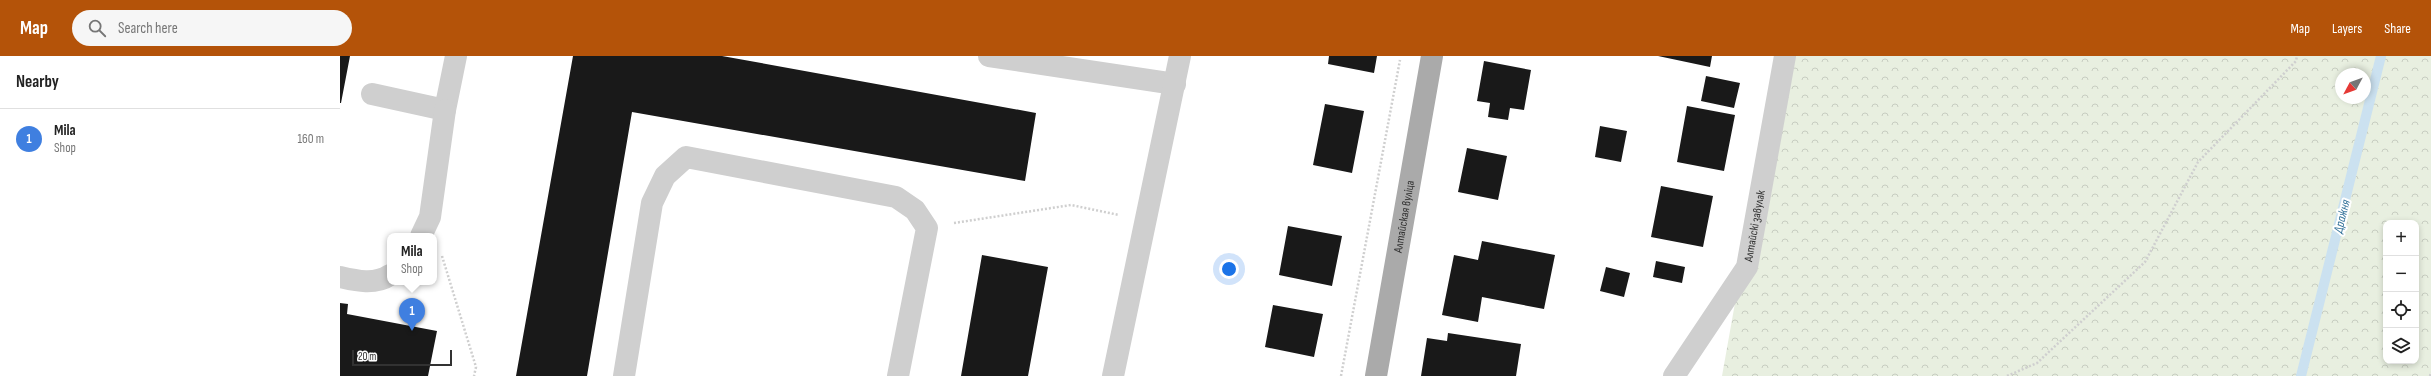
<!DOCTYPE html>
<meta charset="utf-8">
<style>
:root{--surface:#fff;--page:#f6f6f6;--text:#222;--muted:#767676;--line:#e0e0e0;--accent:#b45309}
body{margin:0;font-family:"Sofia Sans Condensed",sans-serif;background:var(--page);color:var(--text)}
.controls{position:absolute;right:12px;bottom:12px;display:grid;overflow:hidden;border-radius:8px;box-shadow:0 2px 6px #0003}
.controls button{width:36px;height:36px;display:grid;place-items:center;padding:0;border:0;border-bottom:1px solid var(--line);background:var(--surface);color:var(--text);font:20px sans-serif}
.compass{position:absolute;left:1995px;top:12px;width:36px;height:36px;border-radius:50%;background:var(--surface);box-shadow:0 2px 6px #0003;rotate:229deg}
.scale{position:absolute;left:12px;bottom:10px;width:100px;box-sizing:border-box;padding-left:4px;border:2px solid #323232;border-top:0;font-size:11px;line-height:14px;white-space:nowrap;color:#323232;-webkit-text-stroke:3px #fff;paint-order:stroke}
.you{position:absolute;left:889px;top:213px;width:14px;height:14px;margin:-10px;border:3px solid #fff;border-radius:50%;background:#1a73e8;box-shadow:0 0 0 6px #1a73e833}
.badge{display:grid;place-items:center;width:26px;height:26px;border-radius:50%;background:var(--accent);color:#fff;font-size:13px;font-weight:700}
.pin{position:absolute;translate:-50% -33px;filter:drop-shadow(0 1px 2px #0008)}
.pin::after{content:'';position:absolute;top:21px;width:14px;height:12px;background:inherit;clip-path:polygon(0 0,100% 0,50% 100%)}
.popup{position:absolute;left:47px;top:177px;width:50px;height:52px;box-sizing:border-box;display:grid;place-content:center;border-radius:8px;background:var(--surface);filter:drop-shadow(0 1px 3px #0005);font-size:13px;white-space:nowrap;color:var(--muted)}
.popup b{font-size:15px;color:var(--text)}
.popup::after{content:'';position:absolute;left:50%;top:100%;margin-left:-8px;border:8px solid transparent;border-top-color:var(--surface)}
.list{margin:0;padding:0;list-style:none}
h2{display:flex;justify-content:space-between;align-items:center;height:52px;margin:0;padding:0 16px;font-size:17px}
h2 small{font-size:13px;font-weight:400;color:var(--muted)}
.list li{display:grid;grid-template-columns:26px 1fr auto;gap:12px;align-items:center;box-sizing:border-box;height:60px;padding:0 16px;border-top:1px solid var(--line)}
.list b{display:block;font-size:15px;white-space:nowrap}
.list p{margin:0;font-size:13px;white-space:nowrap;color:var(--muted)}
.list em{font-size:13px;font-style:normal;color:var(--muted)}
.icon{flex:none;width:22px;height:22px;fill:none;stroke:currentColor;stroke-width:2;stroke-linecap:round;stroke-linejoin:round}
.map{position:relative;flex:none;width:2091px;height:320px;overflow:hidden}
header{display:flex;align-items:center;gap:24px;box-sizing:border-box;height:56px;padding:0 20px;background:var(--accent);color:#fff}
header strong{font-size:19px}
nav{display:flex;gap:22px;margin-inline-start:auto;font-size:14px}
.search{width:280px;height:36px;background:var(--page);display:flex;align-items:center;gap:10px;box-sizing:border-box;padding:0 14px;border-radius:22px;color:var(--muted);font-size:15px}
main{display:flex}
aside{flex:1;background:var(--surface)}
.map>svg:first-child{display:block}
.park{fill:url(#park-crowns);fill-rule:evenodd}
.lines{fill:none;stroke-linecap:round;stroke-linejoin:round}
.stream{stroke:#cbe1f0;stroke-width:10}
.building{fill:#191919}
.path{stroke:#cfcfcf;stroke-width:2.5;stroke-dasharray:2 2;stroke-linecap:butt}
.minor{stroke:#cfcfcf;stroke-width:22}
.major{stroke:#aaa;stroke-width:22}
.labels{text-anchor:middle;stroke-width:4;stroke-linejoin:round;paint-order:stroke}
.street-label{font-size:12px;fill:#323232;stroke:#fff}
.water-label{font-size:13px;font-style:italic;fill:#38759c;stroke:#fff}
</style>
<header>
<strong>Map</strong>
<div class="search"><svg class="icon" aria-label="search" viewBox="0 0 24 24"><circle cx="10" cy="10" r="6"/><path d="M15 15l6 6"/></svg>Search here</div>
<nav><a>Map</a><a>Layers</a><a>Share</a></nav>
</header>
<main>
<aside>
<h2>Nearby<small></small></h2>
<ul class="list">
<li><span class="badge" style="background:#3f7fe0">1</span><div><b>Mila</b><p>Shop</p></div><em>160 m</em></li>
</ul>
</aside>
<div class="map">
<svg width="2091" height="320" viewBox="0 0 2091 320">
<defs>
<pattern id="park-crowns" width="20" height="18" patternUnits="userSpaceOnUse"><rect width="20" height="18" fill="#e8efe0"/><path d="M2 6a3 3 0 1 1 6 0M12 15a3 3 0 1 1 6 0" fill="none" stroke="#c7cdc1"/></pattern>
</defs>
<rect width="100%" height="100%" fill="#fff"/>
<path class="park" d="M1439,0H2091V320H1382ZM2001,18H2025V42H2001ZM2046,167H2076V305H2046Z"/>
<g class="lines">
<path class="stream" d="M1961,320L2041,0"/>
</g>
<path class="building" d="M0,0H10L1,47H0Z
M233,0H382L696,57L685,125L292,56L247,320H176Z
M989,0H1037L1034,17L988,8Z
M1318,0H1372L1370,11Z
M1144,5L1191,14L1184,54L1170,52L1168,64L1148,61L1150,47L1137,45Z
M1366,20L1400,27L1394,52L1361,45Z
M985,48L1024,55L1012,117L973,109Z
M1347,50L1395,59L1384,115L1337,106Z
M1260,70L1287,75L1281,106L1255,101Z
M1127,92L1167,100L1158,144L1118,136Z
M1321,130L1373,140L1363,191L1311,181Z
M948,170L1002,180L992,230L939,219Z
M1142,185L1215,199L1204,253L1142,241L1138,266L1102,259L1114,199L1138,204Z
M642,199L708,211L688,320H621Z
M1316,205L1345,211L1342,227L1313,221Z
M1266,211L1290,217L1284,241L1260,235Z
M0,247L8,248L7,258L97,275L88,320H0Z
M933,249L983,258L974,301L925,291Z
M1108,277L1181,288L1176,320H1081L1087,282L1107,285Z"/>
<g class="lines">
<path class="path" d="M614,167L731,149L779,159
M102,200L136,311L134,320
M1001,320L1060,4
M1667,320L1697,307L1805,206L1858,106L1956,5L1957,0
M2090,320L2091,316"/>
<g class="minor">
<path d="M649,0L835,28"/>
<path d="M32,38L105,54L116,0"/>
<path d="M81,180L90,161L105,54"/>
<path d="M0,221C17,225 35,229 50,219"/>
<path d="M284,320L312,147L325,120L346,101L556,141L575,154L587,172L558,320"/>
<path d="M773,320L840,0"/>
<path id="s1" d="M1334,320L1407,211L1445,0"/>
</g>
<path class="major" id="s2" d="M1036,320L1092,0"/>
</g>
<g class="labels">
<g class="street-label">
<text dy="4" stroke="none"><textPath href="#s2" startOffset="162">Алтайская вуліца</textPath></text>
<text dy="4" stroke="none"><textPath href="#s1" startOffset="173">Алтайскі завулак</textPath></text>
</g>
<g class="water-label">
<text transform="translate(2001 160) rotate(-76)" y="5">Дражня</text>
</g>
</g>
</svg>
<div class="controls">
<button>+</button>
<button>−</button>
<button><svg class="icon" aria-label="locate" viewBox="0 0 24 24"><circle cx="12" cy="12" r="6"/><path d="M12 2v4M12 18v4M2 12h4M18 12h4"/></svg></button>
<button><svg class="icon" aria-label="layers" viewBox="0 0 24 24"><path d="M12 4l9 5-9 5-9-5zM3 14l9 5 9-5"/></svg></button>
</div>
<svg class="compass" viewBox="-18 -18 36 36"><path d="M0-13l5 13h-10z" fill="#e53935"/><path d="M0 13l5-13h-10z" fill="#767676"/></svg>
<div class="scale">20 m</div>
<div class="you"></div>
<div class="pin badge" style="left:72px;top:275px;background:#3f7fe0">1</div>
<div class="popup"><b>Mila</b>Shop</div>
</div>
</main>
